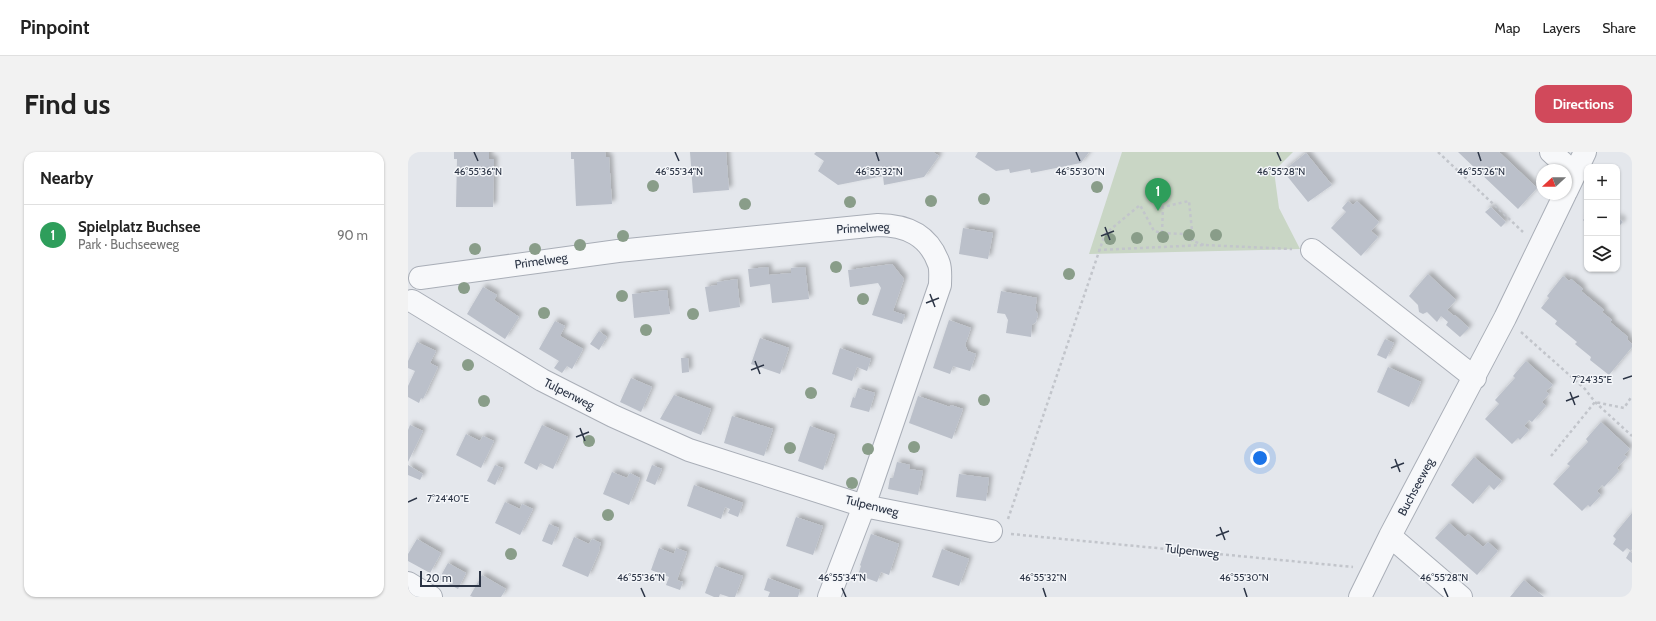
<!DOCTYPE html>
<meta charset="utf-8">
<style>
:root{--surface:#fff;--page:#f2f2f2;--text:#222;--muted:#767676;--line:#e0e0e0;--accent:#d1495b}
body{margin:0;font-family:Cabin,sans-serif;background:var(--page);color:var(--text)}
.controls{position:absolute;right:12px;top:12px;display:grid;overflow:hidden;border-radius:8px;box-shadow:0 1px 3px #0004}
.controls button{width:36px;height:36px;display:grid;place-items:center;padding:0;border:0;border-bottom:1px solid var(--line);background:var(--surface);color:var(--text);font:20px sans-serif}
.compass{position:absolute;left:1128px;top:12px;width:36px;height:36px;border-radius:50%;background:var(--surface);box-shadow:0 1px 3px #0004;rotate:249deg}
.scale{position:absolute;left:12px;bottom:10px;width:61px;box-sizing:border-box;padding-left:4px;border:2px solid #2b3445;border-top:0;font-size:11px;line-height:14px;white-space:nowrap;color:#2b3445;-webkit-text-stroke:3px #f4f6f9;paint-order:stroke}
.you{position:absolute;left:852px;top:306px;width:14px;height:14px;margin:-10px;border:3px solid #fff;border-radius:50%;background:#1a73e8;box-shadow:0 0 0 6px #1a73e833}
.badge{display:grid;place-items:center;width:26px;height:26px;border-radius:50%;background:var(--accent);color:#fff;font-size:13px;font-weight:700}
.pin{position:absolute;translate:-50% -33px;filter:drop-shadow(0 1px 2px #0008)}
.pin::after{content:'';position:absolute;top:21px;width:14px;height:12px;background:inherit;clip-path:polygon(0 0,100% 0,50% 100%)}
.list{margin:0;padding:0;list-style:none}
h2{display:flex;justify-content:space-between;align-items:center;height:52px;margin:0;padding:0 16px;font-size:17px}
h2 small{font-size:13px;font-weight:400;color:var(--muted)}
.list li{display:grid;grid-template-columns:26px 1fr auto;gap:12px;align-items:center;box-sizing:border-box;height:60px;padding:0 16px;border-top:1px solid var(--line)}
.list b{display:block;font-size:15px;white-space:nowrap}
.list p{margin:0;font-size:13px;white-space:nowrap;color:var(--muted)}
.list em{font-size:13px;font-style:normal;color:var(--muted)}
.icon{flex:none;width:22px;height:22px;fill:none;stroke:currentColor;stroke-width:2;stroke-linecap:round;stroke-linejoin:round}
.map{position:relative;flex:none;width:1224px;height:445px;overflow:hidden;border-radius:12px}
header{display:flex;align-items:center;gap:24px;box-sizing:border-box;height:56px;padding:0 20px;background:var(--surface);border-bottom:1px solid var(--line)}
header strong{font-size:19px}
nav{display:flex;gap:22px;margin-inline-start:auto;font-size:14px}
.intro{display:flex;align-items:center;justify-content:space-between;box-sizing:border-box;height:96px;padding:0 24px}
h1{margin:0;font-size:28px}
.button{padding:10px 18px;border-radius:12px;background:var(--accent);color:#fff;font-size:14px;font-weight:700}
main{display:flex;gap:24px;padding:0 24px}
aside{flex:1;background:var(--surface);border-radius:12px;box-shadow:0 1px 3px #0004}
.map>svg:first-child{display:block}
.green{fill:#c9d6c5}
.building{fill:#bbc0ca;filter:url(#shadow)}
.lines{fill:none;stroke-linecap:round;stroke-linejoin:round}
.minor-casing{stroke:#a9aeb7;stroke-width:24}
.path{stroke:#c2c5cb;stroke-width:2.5;stroke-dasharray:3 3;stroke-linecap:butt}
.minor{stroke:#f7f8fa;stroke-width:22}
.tree{fill:#899d89}
.ticks{fill:none;stroke:#2b3445;stroke-width:1.5}
.labels{text-anchor:middle;stroke-width:3;stroke-linejoin:round;paint-order:stroke}
.street-label{font-size:12px;fill:#2b3445;stroke:#f4f6f9}
.ticks-label{font-size:10px;text-anchor:middle;fill:#2b3445;stroke:#f4f6f9;stroke-width:3;stroke-linejoin:round;paint-order:stroke}
</style>
<header>
<strong>Pinpoint</strong>
<nav><a>Map</a><a>Layers</a><a>Share</a></nav>
</header>
<div class="intro"><h1>Find us</h1><a class="button">Directions</a></div>
<main>
<aside>
<h2>Nearby<small></small></h2>
<ul class="list">
<li><span class="badge" style="background:#2e9e5b">1</span><div><b>Spielplatz Buchsee</b><p>Park · Buchseeweg</p></div><em>90 m</em></li>
</ul>
</aside>
<div class="map">
<svg width="1224" height="445" viewBox="0 0 1224 445">
<defs>
<filter id="shadow"><feDropShadow dx="3.5" dy="-3.5" stdDeviation="2" flood-color="#0004"/></filter>
</defs>
<rect width="100%" height="100%" fill="#e4e7ec"/>
<path class="green" d="M714,0H885L866,19L871,56L892,97L681,102Z"/>
<path class="building" d="M46,0H81V7H86L85,55H48L49,7H46Z
M163,0H197L198,5H201L204,52L168,54L166,7H163Z
M282,0H318L321,38L285,41Z
M408,0H525L531,4L516,25L476,33L475,24L430,33L410,19L416,9L406,2Z
M570,0H681L673,11L623,21L622,17L602,21L601,17L588,19L567,5Z
M1050,0H1091L1129,36L1110,57Z
M898,1L924,33L900,50L875,19Z
M940,49L945,53L949,49L971,70L963,79L970,85L953,104L923,76L938,60L934,56Z
M1083,55L1098,70L1093,75L1077,60Z
M1179,64V72L1175,68Z
M1209,64L1215,70L1209,76Z
M555,76L585,81L580,107L551,102Z
M484,112L496,127L485,159L497,163L494,172L464,163L473,136L470,131L442,135L440,118Z
M360,115L361,123L383,121V116L397,115L401,147L364,151L362,132L342,135L340,117Z
M1020,122L1048,148L1039,158L1046,164L1047,163L1061,176L1052,185L1038,173L1040,170L1033,164L1029,170L1019,160L1015,162L1011,160L1010,153L1001,144Z
M1155,124L1161,129L1163,127L1175,137L1173,139L1196,158L1194,160L1204,168L1202,170L1220,185L1219,187L1224,192V195L1201,223L1182,208L1183,205L1167,192L1169,190L1147,172L1149,169L1133,156L1141,146L1139,144Z
M329,127L332,155L301,160L297,135L309,133V130Z
M75,135L89,143L86,148L111,165L97,187L59,162Z
M259,138L262,162L226,166L224,142Z
M593,139L629,146L627,158L630,162L628,170L624,173L623,185L598,181L600,168L597,162L589,161Z
M541,168L563,176L557,193L560,199L568,202L562,219L545,214L542,222L525,216Z
M147,169L157,174L152,184L175,197L164,217L159,214L154,221L146,216L151,209L131,197Z
M191,179L199,185L191,198L182,192Z
M352,186L381,196L372,222L343,212Z
M977,187L986,191L978,207L969,203Z
M9,190L28,199L22,211L30,215L15,247L13,246L11,251L0,245V234L7,219L0,216V209Z
M432,196L463,207L459,219L449,215L444,229L424,222Z
M273,206H280L281,220L274,221Z
M1118,209L1145,233L1138,239L1141,242L1134,250L1138,254L1124,270L1121,268L1116,274L1121,278L1112,288L1110,286L1104,292L1077,267L1091,252L1087,248L1107,226L1105,224Z
M980,215L1013,230L1001,255L969,240Z
M223,226L244,235L233,260L212,250Z
M450,236L467,241L461,260L442,255L445,245L447,246Z
M266,243L303,257L293,283L252,267Z
M510,244L542,255L543,253L555,257L544,287L501,271Z
M324,264L365,277L356,304L316,291Z
M1193,270L1222,297L1216,303L1219,305L1209,316L1211,319L1196,335L1194,333L1189,339L1193,343L1182,355L1180,353L1174,359L1145,332L1162,314L1159,312L1180,290L1178,287Z
M2,273L15,279L0,310V278Z
M134,273L160,285L145,317L132,311L129,318L116,311Z
M402,274L427,283L415,318L390,309Z
M58,282L72,289L75,284L86,289L73,316L48,303Z
M1066,305L1094,329L1086,338L1081,333L1065,352L1043,333Z
M489,310L502,313L501,317L515,319L510,343L480,337L482,326H485Z
M0,313L15,322L12,328L0,323Z
M87,313L95,316L87,333L79,329Z
M244,313L254,317L247,333L238,329Z
M204,320L219,326L222,321L232,326L221,353L195,342Z
M551,322L581,326L578,349L548,345Z
M286,333L335,351L330,365L320,361L322,357L317,355L313,367L279,354Z
M97,350L112,357L114,352L125,357L112,383L87,371Z
M1224,361V397L1223,399L1219,396L1215,400L1205,392L1208,387L1205,384Z
M388,365L415,374L405,403L378,394Z
M1041,371L1057,385L1060,382L1075,395L1080,390L1090,399L1069,423L1027,386Z
M141,372L151,376L144,393L134,389Z
M463,382L491,392L481,423L473,420L469,430L450,423L453,414L452,413Z
M166,385L181,392L184,387L193,391L191,396L192,397L180,425L154,414Z
M9,387L33,401L22,421L0,409V402Z
M251,396L266,402L268,396L279,400L269,428L275,430L272,438L258,433L261,425L243,418Z
M534,397L561,407L551,434L524,425Z
M1222,399L1224,401V411L1218,406Z
M40,411L58,421L50,437L31,427Z
M307,414L335,424L327,445H321L312,442L311,445H306L297,441Z
M74,423L98,437L93,445H65L62,444Z
M360,426L392,438L390,445H360L362,440L356,438Z
M1116,428L1136,445H1102Z"/>
<g class="lines">
<g class="minor-casing">
<path id="minor" d="M1143,0L1167,22
M1158,40L1177,0
M904,98L1067,226
M12,126L210,99L470,73C498,73 521,83 531,112C533,118 532,127 532,133L456,354L421,445
M4,149L134,228L205,264L281,298L456,354L583,379
M982,384L1053,445
M0,431L23,445
M952,445L982,384L1097,166L1157,42"/>
</g>
<path class="path" d="M1030,0L1115,80
M754,81L755,55L781,49L785,89
M690,98L796,93L884,97
M1113,180L1177,237L1187,250L1224,284
M1143,304L1187,250L1216,256L1224,244
M600,367L697,82L732,53L746,79L754,81L775,82L785,89L796,93
M603,382L945,415"/>
<use href="#minor" class="minor"/>
</g>
<g class="tree">
<circle cx="245" cy="34" r="6"/>
<circle cx="689" cy="35" r="6"/>
<circle cx="576" cy="47" r="6"/>
<circle cx="523" cy="49" r="6"/>
<circle cx="442" cy="50" r="6"/>
<circle cx="337" cy="52" r="6"/>
<circle cx="781" cy="83" r="6"/>
<circle cx="808" cy="83" r="6"/>
<circle cx="215" cy="84" r="6"/>
<circle cx="755" cy="85" r="6"/>
<circle cx="729" cy="86" r="6"/>
<circle cx="702" cy="87" r="6"/>
<circle cx="172" cy="93" r="6"/>
<circle cx="67" cy="97" r="6"/>
<circle cx="127" cy="97" r="6"/>
<circle cx="428" cy="115" r="6"/>
<circle cx="661" cy="122" r="6"/>
<circle cx="56" cy="136" r="6"/>
<circle cx="214" cy="144" r="6"/>
<circle cx="455" cy="147" r="6"/>
<circle cx="136" cy="161" r="6"/>
<circle cx="285" cy="162" r="6"/>
<circle cx="238" cy="178" r="6"/>
<circle cx="60" cy="213" r="6"/>
<circle cx="403" cy="241" r="6"/>
<circle cx="576" cy="248" r="6"/>
<circle cx="76" cy="249" r="6"/>
<circle cx="181" cy="289" r="6"/>
<circle cx="506" cy="295" r="6"/>
<circle cx="382" cy="296" r="6"/>
<circle cx="460" cy="297" r="6"/>
<circle cx="444" cy="331" r="6"/>
<circle cx="200" cy="363" r="6"/>
<circle cx="103" cy="402" r="6"/>
</g>
<path class="ticks" d="M66,0L70,9M267,0L271,9M468,0L471,9M668,0L672,9M869,0L873,9M1070,0L1073,9M697,75L702,88M693,84L706,79M522,142L527,155M518,151L531,146M347,209L352,222M343,218L356,213M1215,227L1224,224M1162,240L1167,253M1158,249L1171,244M172,276L177,289M168,285L181,280M987,307L992,320M983,316L996,311M0,350L9,346M812,375L817,388M808,384L821,379M233,436L237,445M434,436L438,445M635,436L638,445M836,436L839,445M1036,436L1040,445"/>
<g class="labels">
<g class="street-label">
<text transform="translate(455 76) rotate(-3)" y="4">Primelweg</text>
<text transform="translate(133 109) rotate(-8)" y="4">Primelweg</text>
<text transform="translate(161 242) rotate(27)" y="4">Tulpenweg</text>
<text transform="translate(1008 335) rotate(-62)" y="4">Buchseeweg</text>
<text transform="translate(464 354) rotate(14)" y="4">Tulpenweg</text>
<text transform="translate(784 399) rotate(6)" y="4">Tulpenweg</text>
</g>
</g>
<g class="ticks-label">
<text x="70" y="23">46°55'36"N</text>
<text x="271" y="23">46°55'34"N</text>
<text x="471" y="23">46°55'32"N</text>
<text x="672" y="23">46°55'30"N</text>
<text x="1073" y="23">46°55'26"N</text>
<text x="873" y="23">46°55'28"N</text>
<text x="1184" y="231">7°24'35"E</text>
<text x="40" y="350">7°24'40"E</text>
<text x="233" y="429">46°55'36"N</text>
<text x="434" y="429">46°55'34"N</text>
<text x="635" y="429">46°55'32"N</text>
<text x="836" y="429">46°55'30"N</text>
<text x="1036" y="429">46°55'28"N</text>
</g>
</svg>
<div class="controls">
<button>+</button>
<button>−</button>
<button><svg class="icon" aria-label="layers" viewBox="0 0 24 24"><path d="M12 4l9 5-9 5-9-5zM3 14l9 5 9-5"/></svg></button>
</div>
<svg class="compass" viewBox="-18 -18 36 36"><path d="M0-13l5 13h-10z" fill="#e53935"/><path d="M0 13l5-13h-10z" fill="#767676"/></svg>
<div class="scale">20 m</div>
<div class="you"></div>
<div class="pin badge" style="left:750px;top:59px;background:#2e9e5b">1</div>
</div>
</main>
